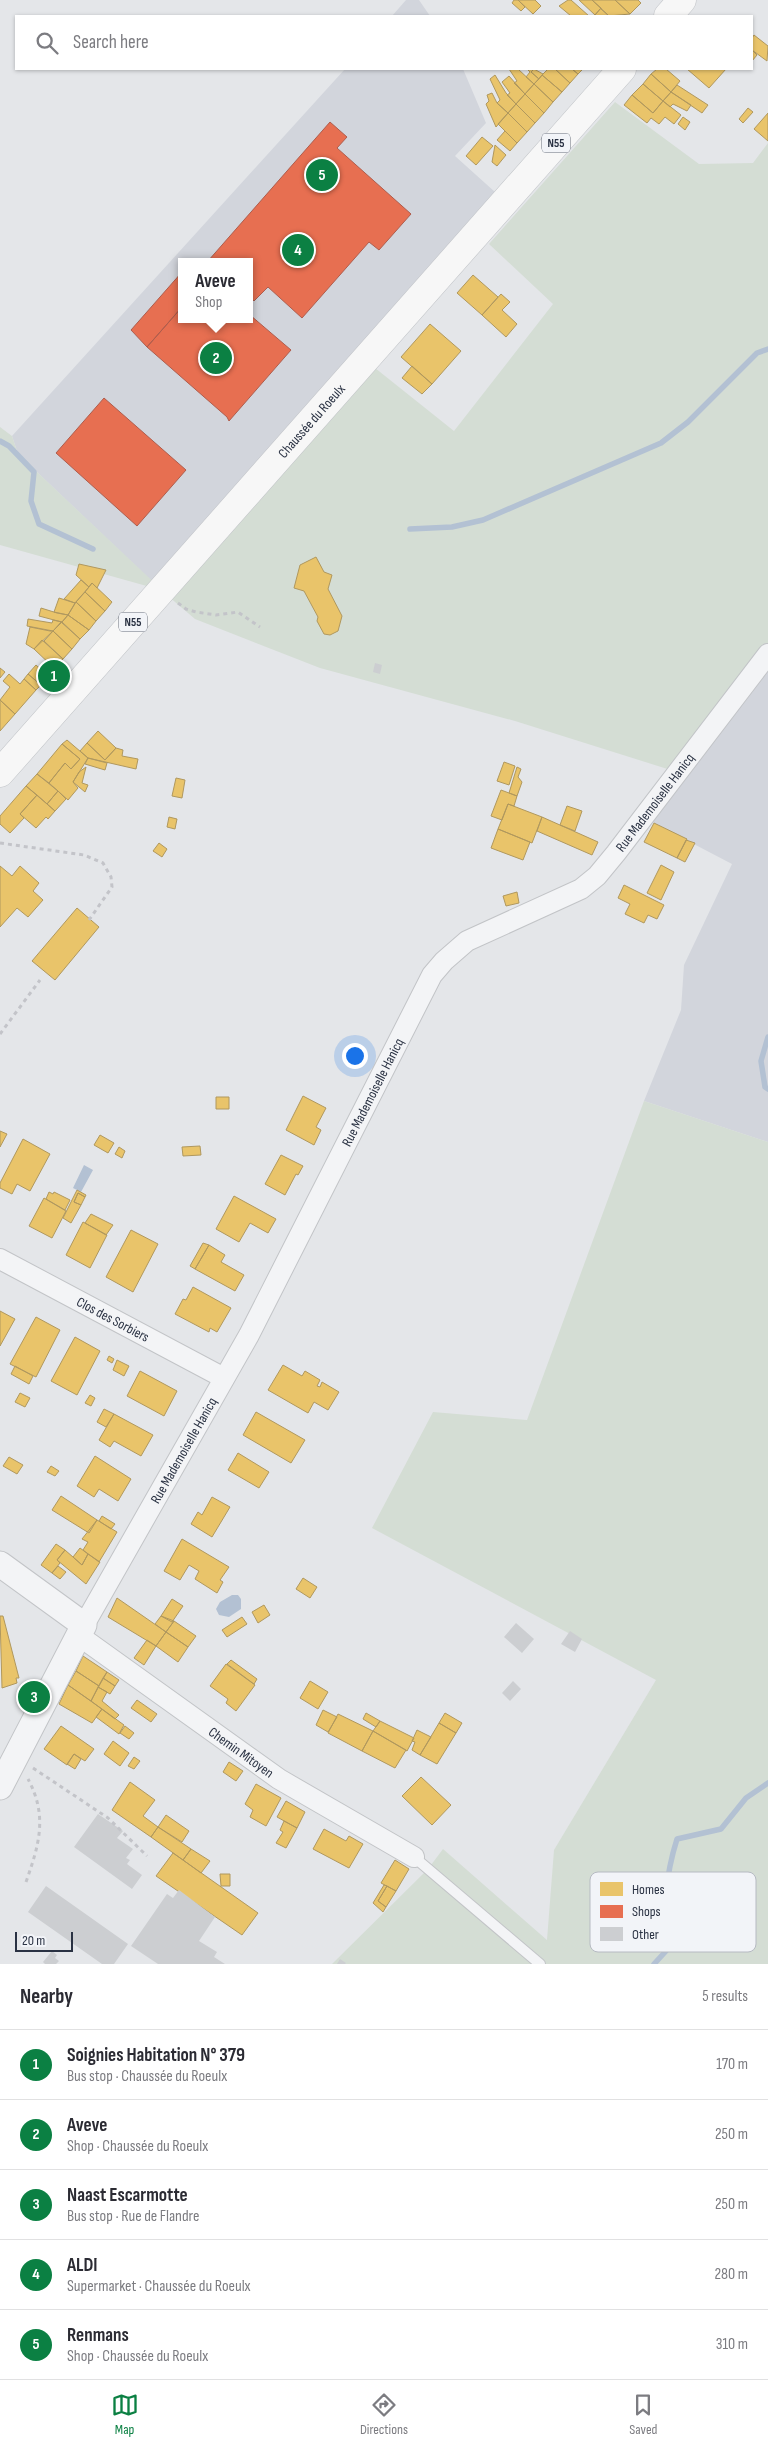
<!DOCTYPE html>
<meta charset="utf-8">
<style>
:root{--surface:#fff;--page:#f7f7f7;--text:#2b2b33;--muted:#7c7c81;--line:#e1e1e2;--accent:#0b8043}
body{margin:0;font-family:"Sofia Sans Condensed",sans-serif;background:var(--page);color:var(--text)}
.scale{position:absolute;left:15px;bottom:12px;width:58px;box-sizing:border-box;padding-left:5px;border:2px solid #2a3243;border-top:0;font-size:14px;line-height:18px;white-space:nowrap;color:#2a3243;-webkit-text-stroke:4px #f2f4f8;paint-order:stroke}
.you{position:absolute;left:354px;top:1055px;width:18px;height:18px;margin:-12px;border:4px solid #fff;border-radius:50%;background:#1a73e8;box-shadow:0 0 0 8px #1a73e833}
.badge{display:grid;place-items:center;width:32px;height:32px;border-radius:50%;background:var(--accent);color:#fff;font-size:16px;font-weight:700}
.pin{position:absolute;translate:-50% -50%;border:2px solid #fff;box-shadow:0 1px 5px #0006}
.popup{position:absolute;left:178px;top:258px;width:75px;height:65px;box-sizing:border-box;display:grid;place-content:center;border-radius:0px;background:var(--surface);filter:drop-shadow(0 1px 4px #0005);font-size:16px;white-space:nowrap;color:var(--muted)}
.popup b{font-size:19px;color:var(--text)}
.popup::after{content:'';position:absolute;left:50%;top:100%;margin-left:-10px;border:10px solid transparent;border-top-color:var(--surface)}
.list{margin:0;padding:0;list-style:none}
h2{display:flex;justify-content:space-between;align-items:center;height:65px;margin:0;padding:0 20px;font-size:21px}
h2 small{font-size:16px;font-weight:400;color:var(--muted)}
.list li{display:grid;grid-template-columns:32px 1fr auto;gap:15px;align-items:center;box-sizing:border-box;height:70px;padding:0 20px;border-top:1px solid var(--line)}
.list b{display:block;font-size:19px;white-space:nowrap}
.list p{margin:0;font-size:16px;white-space:nowrap;color:var(--muted)}
.list em{font-size:16px;font-style:normal;color:var(--muted)}
.icon{flex:none;width:28px;height:28px;fill:none;stroke:currentColor;stroke-width:2;stroke-linecap:round;stroke-linejoin:round}
.map{position:relative;flex:none;width:768px;height:1964px;overflow:hidden}
.search{position:absolute;background:var(--surface);box-shadow:0 1px 4px #0004;left:15px;right:15px;top:15px;height:55px;display:flex;align-items:center;gap:12px;box-sizing:border-box;padding:0 18px;border-radius:0px;color:var(--muted);font-size:19px}
.sheet{height:415px;background:var(--surface)}
nav{display:flex;justify-content:space-around;align-items:center;box-sizing:border-box;height:70px;border-top:1px solid var(--line);background:var(--surface);font-size:14px;color:var(--muted)}
nav a{display:grid;justify-items:center;gap:2px}
nav .on{color:var(--accent)}
.map>svg:first-child{display:block}
.built{fill:#d2d5dc;fill-rule:evenodd}
.green{fill:#d4ddd4}
.water{fill:#b3c1d3}
.homes{fill:#e9c46a;stroke:#b0985e}
.shops{fill:#e76f51;stroke:#ae5d4d}
.lines{fill:none;stroke-linecap:round;stroke-linejoin:round}
.stream{stroke:#b3c1d3;stroke-width:5.5}
.building{fill:#ccced1}
.service-casing{stroke:#c2c4c7;stroke-width:12}
.minor-casing{stroke:#c2c4c7;stroke-width:22}
.tertiary-casing{stroke:#c2c4c7;stroke-width:27}
.primary-casing{stroke:#c0c3c7;stroke-width:29}
.path{stroke:#c3c4c9;stroke-width:3;stroke-dasharray:4 4;stroke-linecap:butt}
.service{stroke:#f3f4f6;stroke-width:10}
.minor{stroke:#f3f4f6;stroke-width:20}
.tertiary{stroke:#f3f4f6;stroke-width:25}
.primary{stroke:#f7f7f7;stroke-width:28}
.labels{text-anchor:middle;stroke-width:5;stroke-linejoin:round;paint-order:stroke}
.shield{fill:#f2f4f8;stroke:#666c79;stroke-width:1}
.shield-label{font-size:12px;font-weight:bold;fill:#2a3243}
.street-label{font-size:14px;fill:#2a3243;stroke:#f2f4f8}
.key{fill:#f2f4f8;stroke:#b6bac2;stroke-width:1}
.key-label{font-size:14px;fill:#2a3243}
</style>
<div class="map">
<svg width="768" height="1964" viewBox="0 0 768 1964">
<rect width="100%" height="100%" fill="#e4e6e9"/>
<path class="built" d="M406,0H419L430,16H392Z
M345,69H463L486,123L455,156L505,201L161,590L18,454L12,436ZM182,262H250V319H182Z
M768,654V1142L644,1101L681,1010L684,965L732,864L642,817Z"/>
<path class="green" d="M615,102L699,164L753,163L768,143V654L677,772L515,721L320,668L195,619L161,590L0,545V427L12,436L18,454L162,590L365,360L454,431L553,304L489,244Z
M644,1101L768,1142V1964H332L428,1869L443,1849L547,1940L554,1850L656,1680L372,1528L433,1412L527,1420Z"/>
<path class="water" d="M84,1165L93,1170L81,1192L73,1188Z
M232,1595H238L241,1599V1609L229,1617L219,1615L216,1609L220,1602Z"/>
<path class="homes" d="M514,0H518L525,7L521,11L512,3Z
M518,0H535L541,6L533,14Z
M568,0H571L589,16H571L559,6Z
M579,0H592L601,8L595,15Z
M592,0H615L630,14L609,16Z
M615,0H638L641,3L630,14Z
M601,8V9L609,16H594Z
M754,35L768,46L767,61L752,50V38Z
M752,50L757,55L752,61Z
M509,69H518L534,84L525,94L514,83L517,81Z
M527,69H534L531,72L539,79L534,84L526,77L530,72Z
M534,69L543,74L539,79L531,72Z
M548,69H555L570,83L562,92L542,75Z
M555,69H572L578,74L570,83Z
M572,69H583L578,74Z
M657,69H666L680,81L671,92L651,74Z
M687,69H726L709,88Z
M651,74L671,92L663,101L643,84Z
M495,75L506,93L516,104L508,113L497,103L500,100L490,79Z
M542,75L562,92L553,102L534,84Z
M509,76L525,94L516,104L507,95L510,93L502,82Z
M534,84L553,102L544,113L525,94Z
M643,84L663,101L653,113L632,95Z
M677,85L708,105L702,113L671,92Z
M671,92L691,105L687,111L673,104L670,107L663,101Z
M492,93L497,103L508,113L496,127L486,104L489,101L487,95Z
M525,94L544,113L535,123L516,104Z
M632,95L653,113L663,101L681,115L674,124L665,117L659,124L651,118L647,123L624,105Z
M516,104L535,123L527,132L508,113Z
M748,108L753,112L743,123L739,119Z
M508,113L527,132L517,143L498,124Z
M768,113V141L754,129Z
M683,117L690,122L685,130L678,124Z
M505,131L517,143L510,151L497,140Z
M482,137L493,146L476,165L466,156Z
M495,145L506,155L497,166L492,162Z
M473,275L498,297L482,315L457,293Z
M501,294L510,302L502,310L517,324L506,337L482,315Z
M430,324L461,351L432,384L401,357Z
M412,366L432,384L422,394L402,378Z
M316,557L324,572L332,575L328,589L342,616L338,631L330,635L324,634L317,621L318,617L304,591L294,588L300,565Z
M79,564L106,570L97,588L92,583L89,587L76,575Z
M81,580L89,587L75,603L64,599Z
M92,583L112,602L105,611L85,592Z
M85,592L105,611L96,621L76,602Z
M59,598L75,603L68,615L54,612Z
M76,602L96,621L89,630L68,615Z
M41,608L57,613L68,615L62,622L54,620L39,616Z
M68,615L89,630L80,639L62,622Z
M28,619L52,623L53,620L62,622L53,631L27,626Z
M61,622L80,639L72,649L53,631Z
M30,627L50,631H53L34,649L26,644Z
M53,631L72,649L63,659L44,641Z
M42,640L63,659L54,668L34,649Z
M36,665L48,676L41,685L28,674Z
M0,668L5,672L0,678Z
M9,674L20,684L24,679L36,690L15,714L0,700L10,687L3,681Z
M28,674L41,685L36,690L24,679Z
M0,700L15,714L0,731Z
M98,731L116,748L105,760L87,743Z
M67,740L88,758L73,782L78,788L68,800L49,783L65,763L71,769L80,759L62,744Z
M87,743L105,760L116,748L123,750L122,756L138,759L136,769L88,758L80,751Z
M62,744L80,759L71,769L65,763L49,783L37,774Z
M88,758L107,763L105,770L85,764Z
M504,762L515,766L509,785L497,781Z
M86,767L82,783L88,785L85,792L73,782L79,772Z
M517,767L521,769L518,777L522,782L517,796L509,793Z
M37,774L58,791L47,804L26,786Z
M176,778L185,780L182,798L172,796Z
M26,786L37,795L20,814L24,818L10,833L0,824V816Z
M501,790L517,796L514,806L508,804L502,820L491,816Z
M58,791L66,799L55,811L47,804Z
M37,795L55,811L48,819L46,817L36,828L20,814Z
M508,804L542,817L532,843L498,829Z
M567,806L582,811L575,831L560,825Z
M169,817L177,819L175,829L167,827Z
M542,817L598,842L592,855L537,831Z
M654,823L687,839L677,858L644,842Z
M498,829L530,842L523,860L491,848Z
M686,840L695,843L685,862L677,858Z
M159,843L167,849L162,857L153,851Z
M661,865L674,872L661,900L647,893Z
M0,866L12,876L20,866L39,883L33,891L43,900L28,917L17,908L0,927Z
M624,885L664,905L657,919L648,915L644,923L625,914L630,904L618,898Z
M517,892L519,903L506,906L503,896Z
M77,908L99,927L55,980L32,961Z
M303,1096L326,1108L316,1127L321,1130L314,1145L286,1130Z
M216,1097H229V1109H216Z
M0,1131L7,1134L0,1147Z
M100,1135L114,1143L108,1153L94,1145Z
M23,1139L50,1154L30,1191L17,1184L12,1194L0,1188V1183Z
M200,1146L201,1155L183,1156L182,1147Z
M119,1147L125,1151L122,1158L115,1154Z
M281,1155L303,1166L298,1175L296,1174L285,1195L265,1184Z
M77,1190L86,1195L85,1197L78,1193L74,1202L81,1205L71,1223L63,1218Z
M49,1192L53,1194L54,1192L70,1200L65,1210L46,1199Z
M78,1193L85,1197L81,1205L74,1202Z
M234,1196L276,1219L268,1233L250,1223L239,1242L216,1229Z
M44,1198L66,1211L52,1238L29,1226Z
M91,1214L113,1225L106,1235L85,1223Z
M83,1222L107,1235L90,1268L66,1255Z
M131,1230L158,1244L133,1292L106,1277Z
M203,1243L209,1245L195,1269L190,1266Z
M209,1245L225,1255L221,1262L244,1275L235,1291L195,1269Z
M193,1287L231,1308L217,1332L210,1328L209,1332L175,1314L183,1299L186,1300Z
M0,1311L15,1319L0,1346Z
M36,1317L60,1330L36,1377L10,1364Z
M75,1337L100,1351L77,1395L51,1381Z
M109,1356L114,1359L112,1363L107,1360Z
M117,1360L129,1366L124,1376L113,1370Z
M283,1365L302,1376L305,1371L320,1380L317,1386L320,1387L322,1382L339,1392L328,1410L314,1402L308,1413L268,1390Z
M15,1366L33,1376L29,1384L11,1374Z
M140,1371L177,1391L164,1416L127,1396Z
M20,1393L30,1398L25,1407L15,1402Z
M90,1395L95,1398L91,1406L85,1403Z
M104,1409L114,1414L106,1427L97,1422Z
M256,1412L305,1440L291,1463L243,1435Z
M114,1414L153,1435L141,1456L114,1441L110,1447L99,1440Z
M238,1453L269,1472L259,1488L228,1470Z
M95,1456L131,1479L118,1501L99,1489L94,1497L77,1486Z
M9,1457L23,1465L17,1474L3,1466Z
M51,1466L59,1471L55,1476L47,1472Z
M61,1496L97,1520L89,1533L52,1510Z
M212,1497L230,1507L212,1537L191,1524L198,1512L202,1515Z
M102,1516L115,1524L111,1529L99,1521Z
M97,1520L117,1532L99,1562L83,1550L88,1542L82,1539Z
M182,1539L229,1567L220,1580L223,1582L217,1593L195,1579L199,1571L189,1565L180,1580L164,1571Z
M56,1544L65,1550L57,1560L60,1563L52,1573L41,1565Z
M80,1548L88,1554L82,1565L73,1557Z
M65,1550L82,1565L88,1554L100,1562L86,1584L57,1560Z
M58,1566L66,1572L60,1579L52,1573Z
M303,1578L317,1587L310,1598L296,1589Z
M117,1598L166,1632L156,1646L108,1617Z
M172,1599L183,1606L172,1622L161,1616Z
M264,1605L270,1615L258,1623L252,1612Z
M0,1616H3L19,1678H16L17,1683L2,1688Z
M161,1616L174,1621L166,1632L155,1624Z
M242,1617L247,1624L227,1637L222,1630Z
M174,1621L196,1636L188,1647L166,1632Z
M166,1632L188,1647L178,1662L156,1646Z
M147,1640L156,1646L144,1665L134,1658Z
M83,1656L107,1672L99,1686L76,1671Z
M231,1660L257,1679L254,1684L227,1664Z
M226,1664L255,1685L236,1711L226,1703L228,1699L210,1686Z
M76,1671L99,1686L91,1701L68,1685Z
M107,1672L119,1680L115,1686L103,1678Z
M103,1678L115,1686L110,1694L98,1687Z
M310,1681L328,1692L318,1709L300,1698Z
M68,1685L102,1709L92,1723L59,1704Z
M98,1687L107,1692L102,1701L119,1715L115,1719L91,1701Z
M137,1700L157,1714L151,1722L131,1708Z
M102,1709L124,1725L119,1734L96,1717Z
M323,1710L337,1717L328,1732L316,1725Z
M366,1713L380,1721L376,1727L363,1719Z
M445,1713L462,1723L456,1733L439,1723Z
M338,1714L373,1731L362,1751L328,1733Z
M380,1721L414,1738L407,1751L373,1731Z
M439,1723L456,1733L437,1764L420,1755Z
M61,1726L94,1749L85,1761L74,1754L67,1765L44,1749Z
M125,1726L134,1733L129,1739L120,1733Z
M417,1730L431,1737L420,1755L412,1750L415,1742L412,1741Z
M373,1731L406,1750L395,1768L362,1751Z
M113,1741L129,1753L120,1766L104,1754Z
M74,1754L81,1759L75,1769L67,1764Z
M134,1757L140,1761L134,1769L128,1766Z
M229,1762L243,1771L236,1781L223,1772Z
M421,1777L451,1805L432,1825L402,1796Z
M130,1782L155,1800L143,1816L158,1827L151,1837L112,1810Z
M256,1784L281,1798L266,1826L250,1817L253,1810L245,1804Z
M286,1801L305,1812L297,1828L277,1817Z
M166,1815L189,1831L182,1842L158,1827Z
M284,1821L297,1828L286,1848L276,1843L283,1832L280,1830Z
M158,1827L191,1849L183,1860L151,1837Z
M324,1829L346,1841L349,1836L363,1844L349,1868L313,1849Z
M191,1849L210,1861L201,1873L183,1860Z
M173,1853L258,1913L242,1935L156,1876Z
M395,1860L409,1869L396,1891L381,1883Z
M220,1874H230V1886H221Z
M384,1885L387,1886L378,1901L386,1907L383,1912L373,1903Z
M387,1886L396,1891L386,1907L378,1901Z"/>
<path class="shops" d="M330,122L347,137L337,148L411,214L379,250L369,242L302,318L268,287L254,301L250,297V262L208,261Z
M182,272V307L147,347L131,330Z
M182,307V319H250V315L291,350L229,421L227,417L147,347Z
M104,398L186,470L137,526L56,453Z"/>
<g class="lines">
<path class="stream" d="M0,441L9,446L34,472L31,501L39,524L93,549
M410,529L452,527L483,520L661,443L688,422L757,353L768,349
M768,1037L761,1061L765,1087L768,1089
M654,1964L666,1951C663,1912 665,1877 677,1839L721,1829L746,1798L768,1783"/>
</g>
<path class="building" d="M375,663L382,665L380,674L373,672Z
M516,1623L534,1639L522,1653L504,1637Z
M570,1631L582,1639L575,1652L561,1644Z
M513,1681L521,1689L510,1701L502,1693Z
M98,1814L123,1831L117,1838L133,1849L126,1858L130,1860L127,1864L142,1875L132,1889L74,1847Z
M46,1886L128,1944L114,1964H102L28,1912Z
M179,1890L215,1917L199,1941L217,1952L214,1957L225,1964H158L131,1946L167,1894L173,1898Z
M52,1951L57,1955L55,1958L59,1961L56,1964H45L43,1962Z
M340,1959L346,1963L345,1964H337Z"/>
<g class="lines">
<g class="service-casing">
<path id="service" d="M414,1857L540,1964"/>
</g>
<g class="minor-casing">
<g id="minor">
<path id="s1" d="M0,1259L224,1378"/>
<path id="s2" d="M84,1625L249,1335L432,975L444,961L467,941L581,889L597,876L616,853L768,654"/>
<path id="s3" d="M78,1635L279,1779L414,1857"/>
</g>
</g>
<g class="tertiary-casing">
<path id="tertiary" d="M0,1564L84,1625L0,1787"/>
</g>
<g class="primary-casing">
<g id="primary">
<path d="M668,16L682,0"/>
<path id="s4" d="M0,773L622,69"/>
</g>
</g>
<path class="path" d="M178,603L186,609L196,612L216,615L238,612L260,627
M0,843L84,855L103,863L111,877L112,887L89,920
M0,1034L40,980
M33,1768L108,1818L147,1856
M26,1882C39,1845 48,1816 28,1779"/>
<use href="#service" class="service"/>
<use href="#minor" class="minor"/>
<use href="#tertiary" class="tertiary"/>
<use href="#primary" class="primary"/>
</g>
<g class="labels">
<g class="shield">
<rect x="542" y="133.5" width="28" height="19" rx="4"/>
<rect x="119" y="612.5" width="28" height="19" rx="4"/>
</g>
<g class="shield-label">
<text x="556" y="147">N55</text>
<text x="133" y="626">N55</text>
</g>
<g class="street-label">
<text dy="5" stroke="none"><textPath href="#s4" startOffset="470">Chaussée du Roeulx</textPath></text>
<text dy="5" stroke="none"><textPath href="#s2" startOffset="1026">Rue Mademoiselle Hanicq</textPath></text>
<text dy="5" stroke="none"><textPath href="#s2" startOffset="606">Rue Mademoiselle Hanicq</textPath></text>
<text dy="5" stroke="none"><textPath href="#s1" startOffset="128">Clos des Sorbiers</textPath></text>
<text dy="5" stroke="none"><textPath href="#s2" startOffset="201">Rue Mademoiselle Hanicq</textPath></text>
<text dy="5" stroke="none"><textPath href="#s3" startOffset="201">Chemin Mitoyen</textPath></text>
</g>
</g>
<rect x="590" y="1872" width="166" height="80" rx="8" class="key"/>
<rect x="600" y="1882" width="23" height="14" fill="#e9c46a"/>
<rect x="600" y="1905" width="23" height="13" fill="#e76f51"/>
<rect x="600" y="1927" width="23" height="14" fill="#ccced1"/>
<g class="key-label">
<text x="632" y="1894">Homes</text>
<text x="632" y="1916">Shops</text>
<text x="632" y="1939">Other</text>
</g>
</svg>
<div class="scale">20 m</div>
<div class="you"></div>
<div class="pin badge" style="left:54px;top:676px">1</div>
<div class="pin badge" style="left:216px;top:358px">2</div>
<div class="popup"><b>Aveve</b>Shop</div>
<div class="pin badge" style="left:34px;top:1697px">3</div>
<div class="pin badge" style="left:298px;top:250px">4</div>
<div class="pin badge" style="left:322px;top:175px">5</div>
<div class="search"><svg class="icon" aria-label="search" viewBox="0 0 24 24"><circle cx="10" cy="10" r="6"/><path d="M15 15l6 6"/></svg>Search here</div>
</div>
<section class="sheet">
<h2>Nearby<small>5 results</small></h2>
<ul class="list">
<li><span class="badge">1</span><div><b>Soignies Habitation N° 379</b><p>Bus stop · Chaussée du Roeulx</p></div><em>170 m</em></li>
<li><span class="badge">2</span><div><b>Aveve</b><p>Shop · Chaussée du Roeulx</p></div><em>250 m</em></li>
<li><span class="badge">3</span><div><b>Naast Escarmotte</b><p>Bus stop · Rue de Flandre</p></div><em>250 m</em></li>
<li><span class="badge">4</span><div><b>ALDI</b><p>Supermarket · Chaussée du Roeulx</p></div><em>280 m</em></li>
<li><span class="badge">5</span><div><b>Renmans</b><p>Shop · Chaussée du Roeulx</p></div><em>310 m</em></li>
</ul>
</section>
<nav>
<a class="on"><svg class="icon" aria-label="map" viewBox="0 0 24 24"><path d="M3 6l6-2 6 2 6-2v14l-6 2-6-2-6 2zM9 4v14M15 6v14"/></svg>Map</a>
<a><svg class="icon" aria-label="directions" viewBox="0 0 24 24"><path d="M12 3l9 9-9 9-9-9zM9 14v-3h6M13 9l2 2-2 2"/></svg>Directions</a>
<a><svg class="icon" aria-label="saved" viewBox="0 0 24 24"><path d="M7 4h10v16l-5-4-5 4z"/></svg>Saved</a>
</nav>
